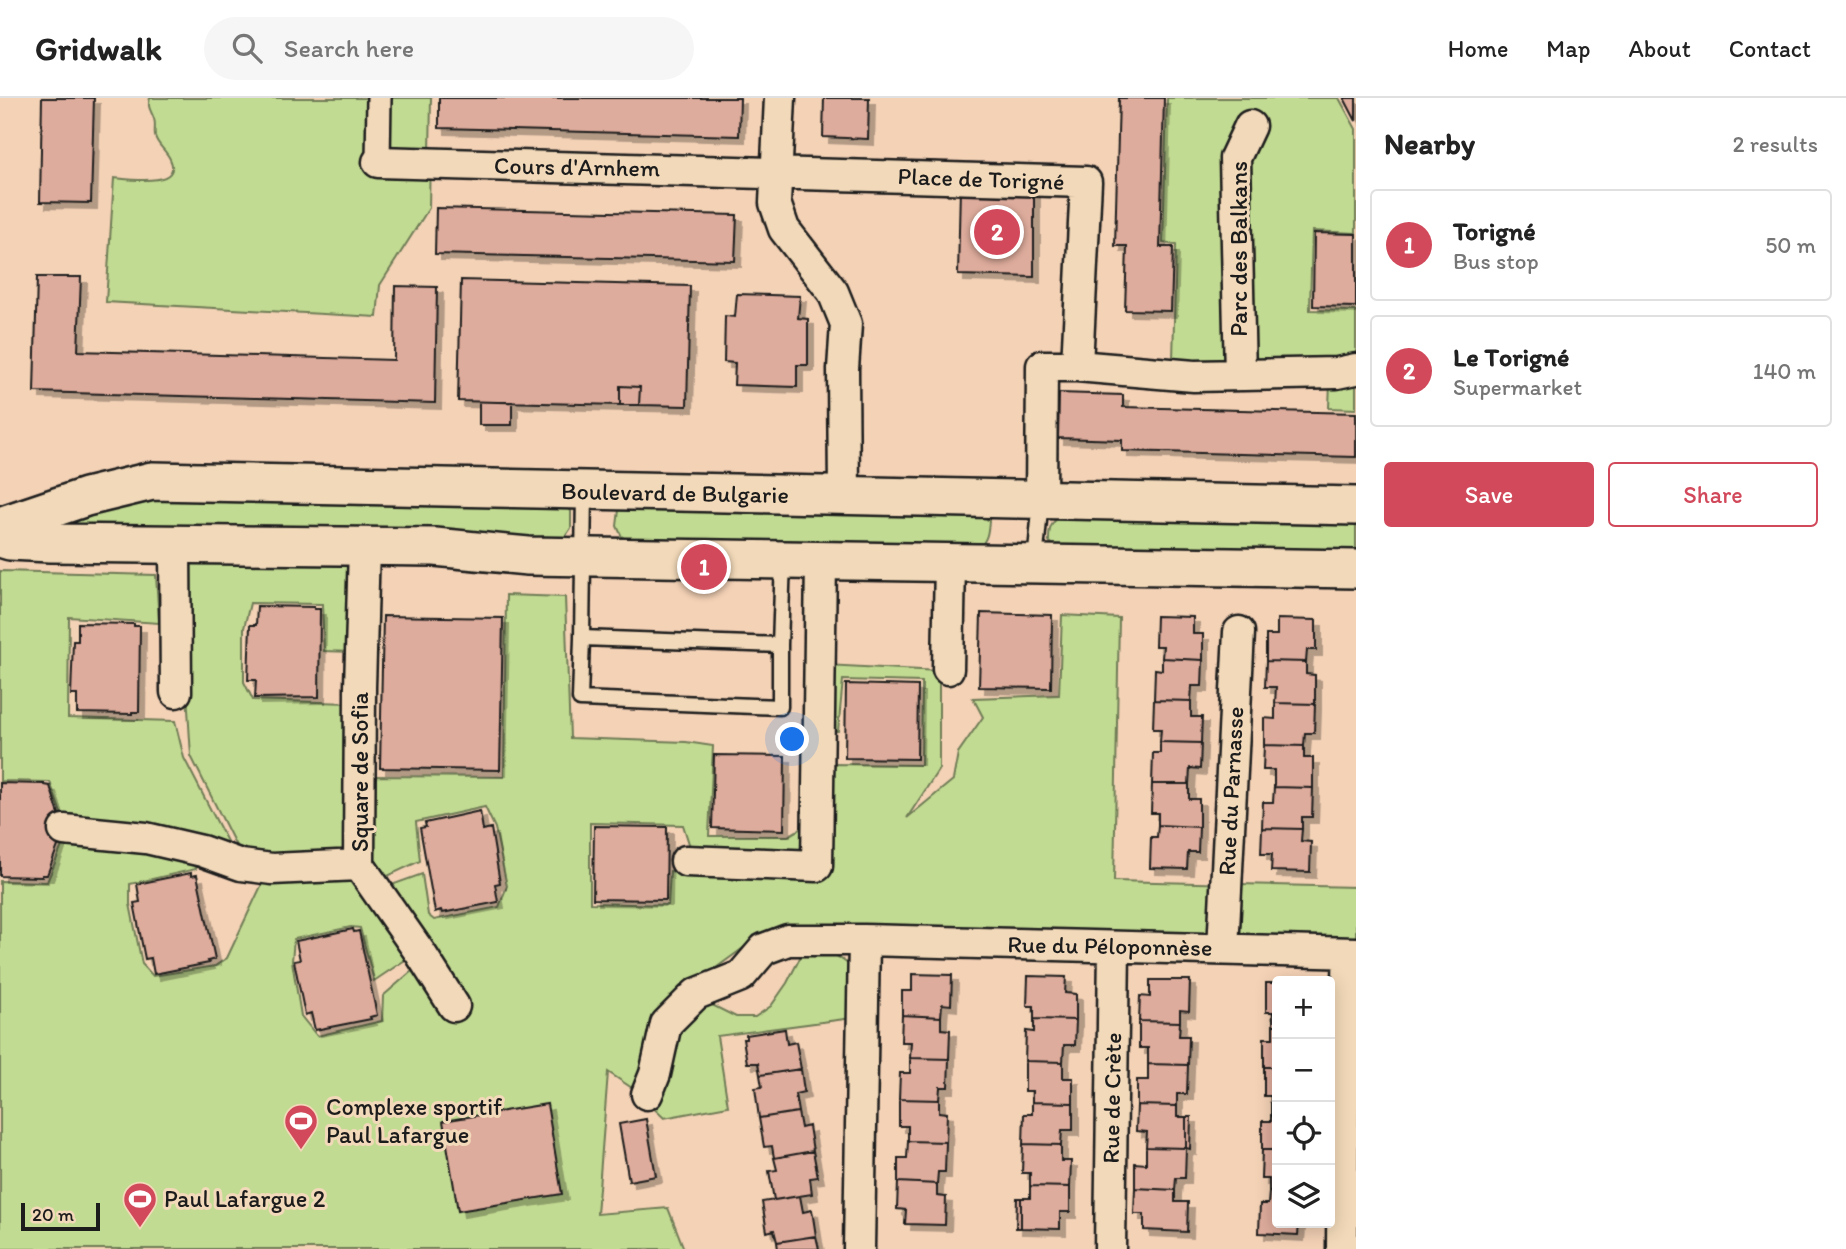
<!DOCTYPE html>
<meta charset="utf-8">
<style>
:root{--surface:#fff;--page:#f6f6f6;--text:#222;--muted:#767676;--line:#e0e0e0;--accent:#d1495b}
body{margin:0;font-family:Itim,sans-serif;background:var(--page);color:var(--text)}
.controls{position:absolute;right:21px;bottom:21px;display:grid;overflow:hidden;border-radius:7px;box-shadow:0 4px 18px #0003}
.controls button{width:63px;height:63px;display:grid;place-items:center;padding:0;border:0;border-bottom:2px solid var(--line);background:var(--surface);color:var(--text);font:35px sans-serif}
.scale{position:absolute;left:21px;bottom:18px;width:79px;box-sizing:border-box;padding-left:7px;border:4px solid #1c1c1c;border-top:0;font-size:19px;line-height:24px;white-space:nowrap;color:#1c1c1c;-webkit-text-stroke:5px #f2d9b9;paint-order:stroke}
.you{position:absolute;left:793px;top:642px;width:24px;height:24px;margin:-18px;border:5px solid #fff;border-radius:50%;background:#1a73e8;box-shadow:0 0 0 10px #1a73e833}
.badge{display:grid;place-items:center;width:46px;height:46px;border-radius:50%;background:var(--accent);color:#fff;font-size:23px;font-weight:700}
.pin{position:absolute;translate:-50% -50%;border:4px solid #fff;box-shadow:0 2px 7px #0006}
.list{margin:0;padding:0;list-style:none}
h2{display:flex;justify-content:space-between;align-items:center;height:91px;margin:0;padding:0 28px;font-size:30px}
h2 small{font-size:23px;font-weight:400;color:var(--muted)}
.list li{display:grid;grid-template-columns:46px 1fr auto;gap:21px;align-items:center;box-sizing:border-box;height:112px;margin:0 14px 14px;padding:0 14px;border:2px solid var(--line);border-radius:7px}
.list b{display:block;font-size:26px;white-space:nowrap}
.list p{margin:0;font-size:23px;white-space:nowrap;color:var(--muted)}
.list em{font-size:23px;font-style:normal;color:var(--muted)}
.actions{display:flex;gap:14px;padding:21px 28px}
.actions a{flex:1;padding:16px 0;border:2px solid var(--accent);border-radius:7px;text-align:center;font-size:24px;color:var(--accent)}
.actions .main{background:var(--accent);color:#fff}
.icon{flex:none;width:38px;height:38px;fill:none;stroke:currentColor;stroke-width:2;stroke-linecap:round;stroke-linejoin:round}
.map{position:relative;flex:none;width:1356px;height:1151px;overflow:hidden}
header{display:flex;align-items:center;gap:42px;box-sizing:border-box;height:98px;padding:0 35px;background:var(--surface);border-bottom:2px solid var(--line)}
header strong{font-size:33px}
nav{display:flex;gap:38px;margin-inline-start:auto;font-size:24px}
.search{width:490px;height:63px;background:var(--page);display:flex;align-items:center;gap:18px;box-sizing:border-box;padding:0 24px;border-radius:38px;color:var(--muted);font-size:26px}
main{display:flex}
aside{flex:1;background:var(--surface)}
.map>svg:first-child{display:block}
.green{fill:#c2db92;stroke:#6f7c57;stroke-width:2;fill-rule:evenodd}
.building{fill:#deac9c;stroke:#1c1c1c;stroke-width:2;filter:url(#shadow)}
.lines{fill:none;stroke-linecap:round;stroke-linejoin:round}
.service-casing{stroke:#1c1c1c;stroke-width:19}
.pedestrian-casing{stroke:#1c1c1c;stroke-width:28}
.minor-casing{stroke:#1c1c1c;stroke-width:35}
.tertiary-casing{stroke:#1c1c1c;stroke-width:42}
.service{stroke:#f2d9b9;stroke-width:14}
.pedestrian{stroke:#f2d9b9;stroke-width:23}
.minor{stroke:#f2d9b9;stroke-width:30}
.tertiary{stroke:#f2d9b9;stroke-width:37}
.labels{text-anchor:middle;stroke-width:6;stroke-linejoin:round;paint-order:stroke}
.street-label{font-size:24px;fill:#1c1c1c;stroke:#f2d9b9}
.poi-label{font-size:24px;fill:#1c1c1c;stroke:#f2d9b9;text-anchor:start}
</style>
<header>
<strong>Gridwalk</strong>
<div class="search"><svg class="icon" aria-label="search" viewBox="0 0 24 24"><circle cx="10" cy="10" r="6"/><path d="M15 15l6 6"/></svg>Search here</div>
<nav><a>Home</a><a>Map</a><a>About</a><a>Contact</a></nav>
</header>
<main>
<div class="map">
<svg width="1356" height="1151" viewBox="0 0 1356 1151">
<defs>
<filter id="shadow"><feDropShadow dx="6" dy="6" stdDeviation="0" flood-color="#0004"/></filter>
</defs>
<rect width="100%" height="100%" fill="#f4d2b6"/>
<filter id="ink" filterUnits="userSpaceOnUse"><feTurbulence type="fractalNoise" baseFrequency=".0143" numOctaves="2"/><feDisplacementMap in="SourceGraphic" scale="14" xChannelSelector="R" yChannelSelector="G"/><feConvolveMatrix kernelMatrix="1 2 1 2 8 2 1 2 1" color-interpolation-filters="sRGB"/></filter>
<g filter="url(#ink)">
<path class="green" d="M150,0H431L429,110L380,187L377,219L106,204L114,80C127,81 184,90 170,61C166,52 157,47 155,38C154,32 156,26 154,21C151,12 147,10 150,0Z
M1167,0H1339L1356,31V135L1312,133L1310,212L1356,213V311L1329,310L1330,284L1308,265L1173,262L1176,147L1163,145Z
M123,399L565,406L571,413V430L559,448L30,426Z
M627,408L980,415L989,423C988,433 988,442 979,449L632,443L622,439L617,428L619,412Z
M1059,419H1356V461L1055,449L1049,443C1049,432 1050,426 1059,419Z
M187,456L353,460V554L324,553L322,506L250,505L244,530V584L253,602L349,605L354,758L411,858L374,883L360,830L351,829L294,841L292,863L301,918L317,938L382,923L383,898L420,866L386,789L422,776L428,817L434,822L499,809L507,788L495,730L485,709L416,724L420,763L377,783L368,765L370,678L504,679L506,497L565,499L570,640L686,644L713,648L709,738H788L825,716L830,666L921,667L922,584L843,582L838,633H825L826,567L939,573V671L907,720L953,682L958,655L983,619L973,600L1059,597L1062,517L1119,520L1114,783L1356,789V843L761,837L698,883L710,906L736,919H755L771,908L787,885L802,856C829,853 833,853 854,871L852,920L717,938L728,1008L664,1020L632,990L608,974L597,1116L668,1110L684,1151H0V783L47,784L67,736L200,760L196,771L130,786V806L142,866L153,878L215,868L227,860L262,786L242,760L191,658L183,532ZM590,725L683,727L693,758L683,774L670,773L668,807L590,805Z
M0,473L156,477L159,525L69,519L68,620L175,623L184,660L235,759L66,729L50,684L0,683Z"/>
<path class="building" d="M42,0H94L91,105L40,104Z
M439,0H740L739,38L439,30Z
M824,0H869L868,41L823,39Z
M1119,0H1164L1160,149H1173L1171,213L1125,212L1127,148H1115Z
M1344,0H1356V23Z
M960,90L1034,91V179L958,177Z
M436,110L737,117L735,163L435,156Z
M1314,135L1356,136V209L1313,208Z
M37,179H81L78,253L394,262L395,188L437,189L435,305L34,294Z
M461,182L690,188L687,308L639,307L640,289L620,288V307L458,303Z
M737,196L800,198L798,220L808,221V267H797V289L734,287L735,265L724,264L725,218L735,219Z
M620,288L640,289L639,307H620Z
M1059,295L1123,297V309L1356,315V359L1122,353V342L1058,340Z
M479,304H512V327H479Z
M257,508L314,509V511H320L319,599L255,600L256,582H248L250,527H256Z
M981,515L1052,517L1051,590L979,589Z
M383,518L503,520L500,672L380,670Z
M1156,518L1193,519V536H1203V562L1162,560L1163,548H1155Z
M1277,521L1316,522V552H1307L1306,564L1266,563V537H1277Z
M78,525L134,526V528H140L139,614H132V616L77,615V597H71L73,543H78Z
M1162,560L1203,562L1202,588H1192L1191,603L1154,602L1155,571L1162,572Z
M1266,563L1306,564V576L1315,577V606L1275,605L1276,589H1265Z
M846,586L918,588L917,661L845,660Z
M1154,602L1191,603V619H1202L1201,645L1160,644L1161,631H1153Z
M1275,605L1315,606L1314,635H1305L1304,648L1264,647V620L1275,621Z
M1160,644L1201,645L1200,671L1190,670L1189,686H1152L1153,655H1160Z
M1264,647L1304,648V660H1313V690L1274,689V672H1263Z
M714,657L785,658L784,732L712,730Z
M0,685L44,686V687L50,688L64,732L47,777H42V779L0,778Z
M1152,686H1189V701H1199V729L1158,727V715H1151Z
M1274,689L1313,690L1312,719H1302V731L1262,730L1263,704H1273Z
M480,713L483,732L491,730L500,785L495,786L498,804L442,815L441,812L435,814L420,730L426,729L425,725Z
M1158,727L1199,729L1198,754H1188L1187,771L1150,770L1151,739H1157Z
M594,728L667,729L666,802L593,801Z
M1262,730L1302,731L1301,743L1311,744L1310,774L1271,773L1272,756H1261Z
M191,775V778L197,777L215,861L208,863L209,865L154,876L151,860L145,861L134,805L140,804L137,786Z
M353,831L354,834L359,833L377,917L370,919L371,921L315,932L311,915L305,917L294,863L300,862L296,843Z
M912,876L952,877L951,907L942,906L941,919L902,917V893H912Z
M1028,878L1066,879L1065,895L1076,896V922L1034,921V908H1027Z
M1150,882H1190L1189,913L1180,912V924L1139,923L1140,898L1150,899Z
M1266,885H1277V927H1273V914H1266Z
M902,917L941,919V931L950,932L949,961L910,960L911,944H901Z
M1034,921L1076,922L1075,947H1064L1063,964L1025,963L1026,933L1034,934Z
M1139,923L1180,924L1179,938H1189L1188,967L1148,966V950H1139Z
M1273,927H1277V969H1264V940H1273Z
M785,931L787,946L796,944L801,971L760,977L758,965H747L743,941H746V937Z
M910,960L949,961L948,989H940L939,1002L899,1001L900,975H910Z
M1025,963L1063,964V980H1073V1005L1032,1004V993H1025Z
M1148,966L1188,967L1187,996H1177V1008L1137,1007V982H1148Z
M1264,969H1277V1010H1271V998H1264Z
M801,971L804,994L795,996L798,1014L759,1020L755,990L762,989L760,977Z
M899,1001L939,1002V1014L947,1015L946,1044L908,1043V1028H899Z
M1032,1004L1073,1005V1032H1062L1061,1047L1023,1046L1024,1016H1032Z
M547,1006L562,1096L458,1113L443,1023Z
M1137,1007L1177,1008V1019H1186V1050L1146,1049L1147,1034L1136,1033Z
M1271,1010H1277V1052H1262V1023H1271Z
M798,1014L801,1030L809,1028L813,1053L774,1060L772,1048L764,1049L759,1020Z
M1186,1019H1191L1190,1051L1186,1050Z
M646,1021L656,1078L629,1083L619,1026Z
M908,1043L946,1044L945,1074H938L937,1086L898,1084V1060H907Z
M1023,1046L1061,1047V1063H1071L1070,1089L1030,1088V1075H1022Z
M1146,1049L1186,1050L1185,1080H1176L1175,1092L1135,1090V1065L1146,1066Z
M1262,1052H1277V1094H1269V1081H1261Z
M813,1053L818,1079L810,1080L812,1096L774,1102L769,1073L777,1072L774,1060Z
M898,1084L937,1086V1098L946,1099L945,1127L905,1126L906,1112L897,1111Z
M1030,1088L1070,1089V1114H1060V1131L1021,1130V1100H1030Z
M1135,1090L1175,1092V1104H1188L1187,1134L1144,1132V1116H1134Z
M1269,1094H1277V1125H1299L1298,1137L1259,1135L1260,1106H1268Z
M800,1098L803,1114L812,1112L816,1138L777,1144L774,1132L767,1134L762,1104Z
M1017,1100H1021V1130H1016Z
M816,1138L819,1151H778L777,1144Z"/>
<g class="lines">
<g class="service-casing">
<path id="service" d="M584,393L582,540L780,547
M1035,464L1041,402
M582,540L580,601L780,609V547L783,462"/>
</g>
<g class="pedestrian-casing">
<path id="pedestrian" d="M378,64L379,0"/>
</g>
<g class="minor-casing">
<path id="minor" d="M780,0L775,105L784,131L833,194L846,226L843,271L844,398
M378,64L1086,84L1077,268
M1240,277L1235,60L1250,28
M1041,402L1042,268H1077L1194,278L1337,275L1356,271
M175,446L176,594
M948,571L950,464
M64,732L146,740L202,753L241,767L272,771L359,767L360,589L364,449
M686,763L817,768L821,462
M359,767L421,856L454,908
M1223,851L1239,534
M647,996L655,976L666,926L696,896L741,878L764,851L788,842H864L1356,855
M859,1151L864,842
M1110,1151L1114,849
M1342,1151L1343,1007L1349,855"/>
</g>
<g class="tertiary-casing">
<path id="tertiary" d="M0,428L86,399L152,383L1356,408
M0,440L10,443L50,445L435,449L528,458L1356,471"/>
</g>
<use href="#service" class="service"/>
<use href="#pedestrian" class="pedestrian"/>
<use href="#minor" class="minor"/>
<use href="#tertiary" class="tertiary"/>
</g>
</g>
<defs>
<g id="stadium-pin" transform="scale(1.75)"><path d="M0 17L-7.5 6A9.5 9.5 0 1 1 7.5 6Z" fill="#d1495b" stroke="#f2d9b9"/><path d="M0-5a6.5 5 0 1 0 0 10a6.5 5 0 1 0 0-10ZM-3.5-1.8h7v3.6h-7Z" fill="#fff"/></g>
</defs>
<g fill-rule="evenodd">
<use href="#stadium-pin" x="301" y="1023"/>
<use href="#stadium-pin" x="140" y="1101"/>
</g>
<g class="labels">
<g class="street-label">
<text transform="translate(577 69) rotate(1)" y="8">Cours d'Arnhem</text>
<text transform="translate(981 81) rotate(2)" y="8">Place de Torigné</text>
<text transform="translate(1239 151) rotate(-90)" y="8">Parc des Balkans</text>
<text transform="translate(675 395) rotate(1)" y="8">Boulevard de Bulgarie</text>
<text transform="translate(360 674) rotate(-90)" y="8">Square de Sofia</text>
<text transform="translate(1231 693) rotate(-87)" y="8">Rue du Parnasse</text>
<text transform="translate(1110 848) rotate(1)" y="8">Rue du Péloponnèse</text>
<text transform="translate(1112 1000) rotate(-89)" y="8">Rue de Crète</text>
</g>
<g class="poi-label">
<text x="326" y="1017">Complexe sportif<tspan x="326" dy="28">Paul Lafargue</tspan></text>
<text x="164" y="1109">Paul Lafargue 2</text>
</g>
</g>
</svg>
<div class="controls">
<button>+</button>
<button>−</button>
<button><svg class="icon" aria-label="locate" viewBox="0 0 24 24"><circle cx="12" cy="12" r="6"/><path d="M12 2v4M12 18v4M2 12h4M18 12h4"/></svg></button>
<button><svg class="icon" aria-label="layers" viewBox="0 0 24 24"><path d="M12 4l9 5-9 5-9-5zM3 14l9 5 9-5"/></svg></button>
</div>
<div class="scale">20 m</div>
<div class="you"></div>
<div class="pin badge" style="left:704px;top:469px">1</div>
<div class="pin badge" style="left:997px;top:134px">2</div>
</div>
<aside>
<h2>Nearby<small>2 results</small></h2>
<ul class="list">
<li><span class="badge">1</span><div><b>Torigné</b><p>Bus stop</p></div><em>50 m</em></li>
<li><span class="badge">2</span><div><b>Le Torigné</b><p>Supermarket</p></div><em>140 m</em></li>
</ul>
<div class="actions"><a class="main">Save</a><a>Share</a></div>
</aside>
</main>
